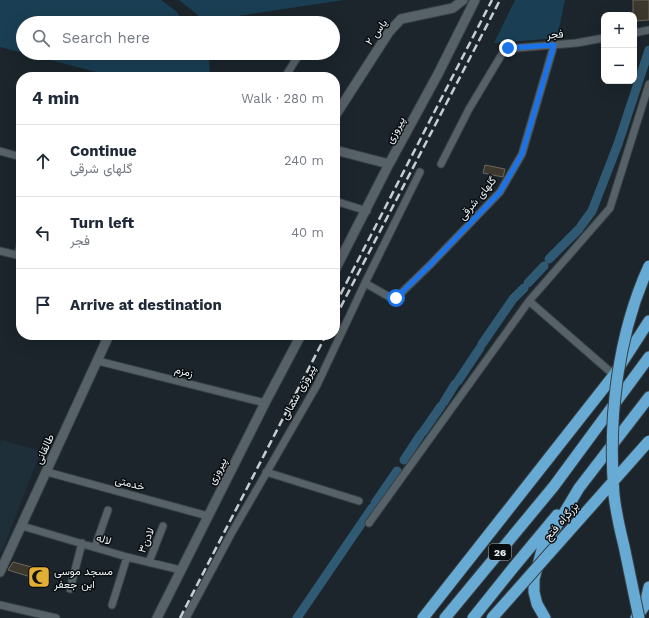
<!DOCTYPE html>
<meta charset="utf-8">
<style>
:root{--surface:#fff;--page:#f6f6f7;--text:#1f2937;--muted:#747a83;--line:#e0e1e3}
body{margin:0;font-family:"Work Sans",Vazirmatn,sans-serif;background:var(--page);color:var(--text)}
.controls{position:absolute;right:12px;top:12px;display:grid;overflow:hidden;border-radius:8px;box-shadow:0 4px 16px #0002}
.controls button{width:36px;height:36px;display:grid;place-items:center;padding:0;border:0;border-bottom:1px solid var(--line);background:var(--surface);color:var(--text);font:20px sans-serif}
.stop{position:absolute;width:12px;height:12px;margin:-9px;border:3px solid #1a73e8;border-radius:50%;background:#fff}
.stop.end{background:#1a73e8;border-color:#fff;box-shadow:0 1px 4px #0008}
.list{margin:0;padding:0;list-style:none}
h2{display:flex;justify-content:space-between;align-items:center;height:52px;margin:0;padding:0 16px;font-size:17px}
h2 small{font-size:13px;font-weight:400;color:var(--muted)}
.list li{display:grid;grid-template-columns:26px 1fr auto;gap:12px;align-items:center;box-sizing:border-box;height:72px;padding:0 16px;border-top:1px solid var(--line)}
.list b{display:block;font-size:15px;white-space:nowrap}
.list p{margin:0;font-size:13px;white-space:nowrap;color:var(--muted)}
.list em{font-size:13px;font-style:normal;color:var(--muted)}
.icon{flex:none;width:22px;height:22px;fill:none;stroke:currentColor;stroke-width:2;stroke-linecap:round;stroke-linejoin:round}
.map{position:relative;flex:none;width:649px;height:618px;overflow:hidden}
.search{position:absolute;background:var(--surface);box-shadow:0 4px 16px #0002;left:16px;top:16px;width:324px;height:44px;display:flex;align-items:center;gap:10px;box-sizing:border-box;padding:0 14px;border-radius:22px;color:var(--muted);font-size:15px}
.panel{position:absolute;background:var(--surface);box-shadow:0 4px 16px #0002;left:16px;top:72px;width:324px;height:268px;border-radius:16px}
.map>svg:first-child{display:block}
.built{fill:#1f2f39}
.green{fill:#1a3e53}
.lines{fill:none;stroke-linecap:round;stroke-linejoin:round}
.canal{stroke:#305a74;stroke-width:9}
.building{fill:#3d382e;stroke:#6c675c}
.minor-casing{stroke:#384045;stroke-width:9}
.tertiary-casing{stroke:#384045;stroke-width:11}
.trunk-casing{stroke:#384045;stroke-width:13}
.minor{stroke:#566168;stroke-width:7}
.tertiary{stroke:#566168;stroke-width:9}
.trunk{stroke:#67aad4;stroke-width:11}
.rail{stroke:#c7ced3;stroke-width:2.5;stroke-dasharray:8 4;stroke-linecap:butt}
.trunk-bridge-casing{stroke:#384045;stroke-width:13;stroke-linecap:butt}
.trunk-bridge{stroke:#67aad4;stroke-width:11}
.route{stroke:#1a73e8;stroke-width:5}
.labels{text-anchor:middle;stroke-width:3;stroke-linejoin:round;paint-order:stroke}
.shield{fill:#090d10;stroke:#a7adb1;stroke-width:1}
.shield-label{font-size:10px;font-weight:bold;fill:#ebf2f6}
.street-label{font-size:11px;fill:#ebf2f6;stroke:#090d10}
.poi-label{font-size:11px;fill:#ebf2f6;stroke:#090d10;text-anchor:start}
</style>
<div class="map">
<svg width="649" height="618" viewBox="0 0 649 618">
<rect width="100%" height="100%" fill="#1b252b"/>
<path class="built" d="M1,440L41,451L2,552L0,551V444Z"/>
<path class="green" d="M0,0H161L176,11L185,23H23V53L0,47Z
M179,0H344L205,21Z
M515,0H565L557,38L494,43Z
M24,53H207L209,56L210,77H115Z"/>
<g class="lines">
<path class="canal" d="M581,226L592,211L618,144L649,50
M549,259L579,229
M528,283L544,266
M482,344L513,299L524,288
M458,381L480,348
M444,402L455,384
M423,432L441,406
M404,460L421,434
M375,503L397,471
M297,618L372,508"/>
</g>
<path class="building" d="M633,0H649V20L634,21V15H633Z
M485,165L505,169L503,177L483,173Z
M13,562L50,572L47,582L8,570Z"/>
<g class="lines">
<g class="minor-casing">
<path id="minor" d="M634,33L649,30
M285,77L300,53
M0,151L21,157
M441,164L469,109L505,49L576,43L604,38
M335,201L367,211
M0,251L21,256
M18,256L21,240
M365,283L393,299H395L430,265L500,192L522,154L554,45
M529,301L614,375
M98,361L265,403
M47,472L208,516
M266,472L359,501
M369,523L529,301L610,208L649,84
M22,526L127,557L181,570
M95,547L108,510
M149,562L163,526
M70,589L82,543
M0,605L56,618
M112,605L127,557
M186,618L231,534L317,385L365,283L420,172"/>
</g>
<g class="tertiary-casing">
<path id="tertiary" d="M335,116L389,32L401,19L453,8L463,0
M335,150L389,164
M335,270L389,164L438,74L475,0
M0,572L109,335
M157,618L265,403L301,335"/>
</g>
<g class="trunk-casing">
<path id="trunk" d="M423,618L614,375L649,321
M445,618L554,486L649,357
M473,618L513,568L557,515
M545,618L537,604L534,592V579L542,550L579,488L649,397
M636,618L645,605L649,587"/>
</g>
<use href="#minor" class="minor"/>
<use href="#tertiary" class="tertiary"/>
<use href="#trunk" class="trunk"/>
<path class="rail" d="M335,305L492,0
M335,318L500,0
M180,618L326,335"/>
<g class="trunk-bridge-casing">
<path id="trunk-bridge" d="M492,618L649,441
M639,618C634,594 629,570 624,546C620,530 616,512 614,495C608,419 617,336 649,266"/>
</g>
<use href="#trunk-bridge" class="trunk-bridge"/>
</g>
<g class="lines">
<path class="route" d="M396,298L430,265L500,192L522,154L554,45L508,48"/>
</g>
<defs>
<g id="mosque-square" transform="scale(1.15)"><rect x="-9" y="-9" width="18" height="18" rx="4" fill="#e1af34" stroke="#090d10"/><path d="M3.5-4.9A6 6 0 1 0 3.5 4.9A5 5 0 1 1 3.5-4.9Z" fill="#111"/></g>
</defs>
<g fill-rule="evenodd">
<use href="#mosque-square" x="39" y="577"/>
</g>
<g class="labels">
<rect class="shield" x="489" y="544" width="22" height="16" rx="3"/>
<g class="shield-label">
<text x="500" y="556">26</text>
</g>
<g class="street-label">
<text transform="translate(376 32) rotate(-54)" y="4">یاس ۲</text>
<text transform="translate(555 34) rotate(-5)" y="4">فجر</text>
<text transform="translate(395 130) rotate(-62)" y="4">پیروزی</text>
<text transform="translate(477 198) rotate(-50)" y="4">گلهای شرقی</text>
<text transform="translate(184 371) rotate(14)" y="4">زمزم</text>
<text transform="translate(298 392) rotate(-61)" y="4">پیروزی شمالی</text>
<text transform="translate(44 449) rotate(-65)" y="4">طالقانی</text>
<text transform="translate(217 471) rotate(-63)" y="4">پیروزی</text>
<text transform="translate(130 483) rotate(15)" y="4">خدمتی</text>
<text transform="translate(561 521) rotate(-49)" y="4">بزرگراه فتح</text>
<text transform="translate(104 539) rotate(17)" y="4">لاله</text>
<text transform="translate(146 540) rotate(-68)" y="4">لادن۳</text>
</g>
<g class="poi-label">
<text x="54" y="575">مسجد موسی<tspan x="54" dy="13">ابن جعفر</tspan></text>
</g>
</g>
</svg>
<div class="controls">
<button>+</button>
<button>−</button>
</div>
<div class="stop" style="left:396px;top:298px"></div>
<div class="stop end" style="left:508px;top:48px"></div>
<div class="search"><svg class="icon" aria-label="search" viewBox="0 0 24 24"><circle cx="10" cy="10" r="6"/><path d="M15 15l6 6"/></svg>Search here</div>
<section class="panel">
<h2>4 min<small>Walk · 280 m</small></h2>
<ul class="list">
<li><svg class="icon" aria-label="ahead" viewBox="0 0 24 24"><path d="M12 20V5M6 11l6-6 6 6"/></svg><div><b>Continue</b><p>گلهای شرقی</p></div><em>240 m</em></li>
<li><svg class="icon" aria-label="left" viewBox="0 0 24 24"><path d="M17 20v-9H6M10 6l-5 5 5 5"/></svg><div><b>Turn left</b><p>فجر</p></div><em>40 m</em></li>
<li><svg class="icon" aria-label="arrive" viewBox="0 0 24 24"><path d="M6 21V4h12l-3 4 3 4H6"/></svg><div><b>Arrive at destination</b></div></li>
</ul>
</section>
</div>
